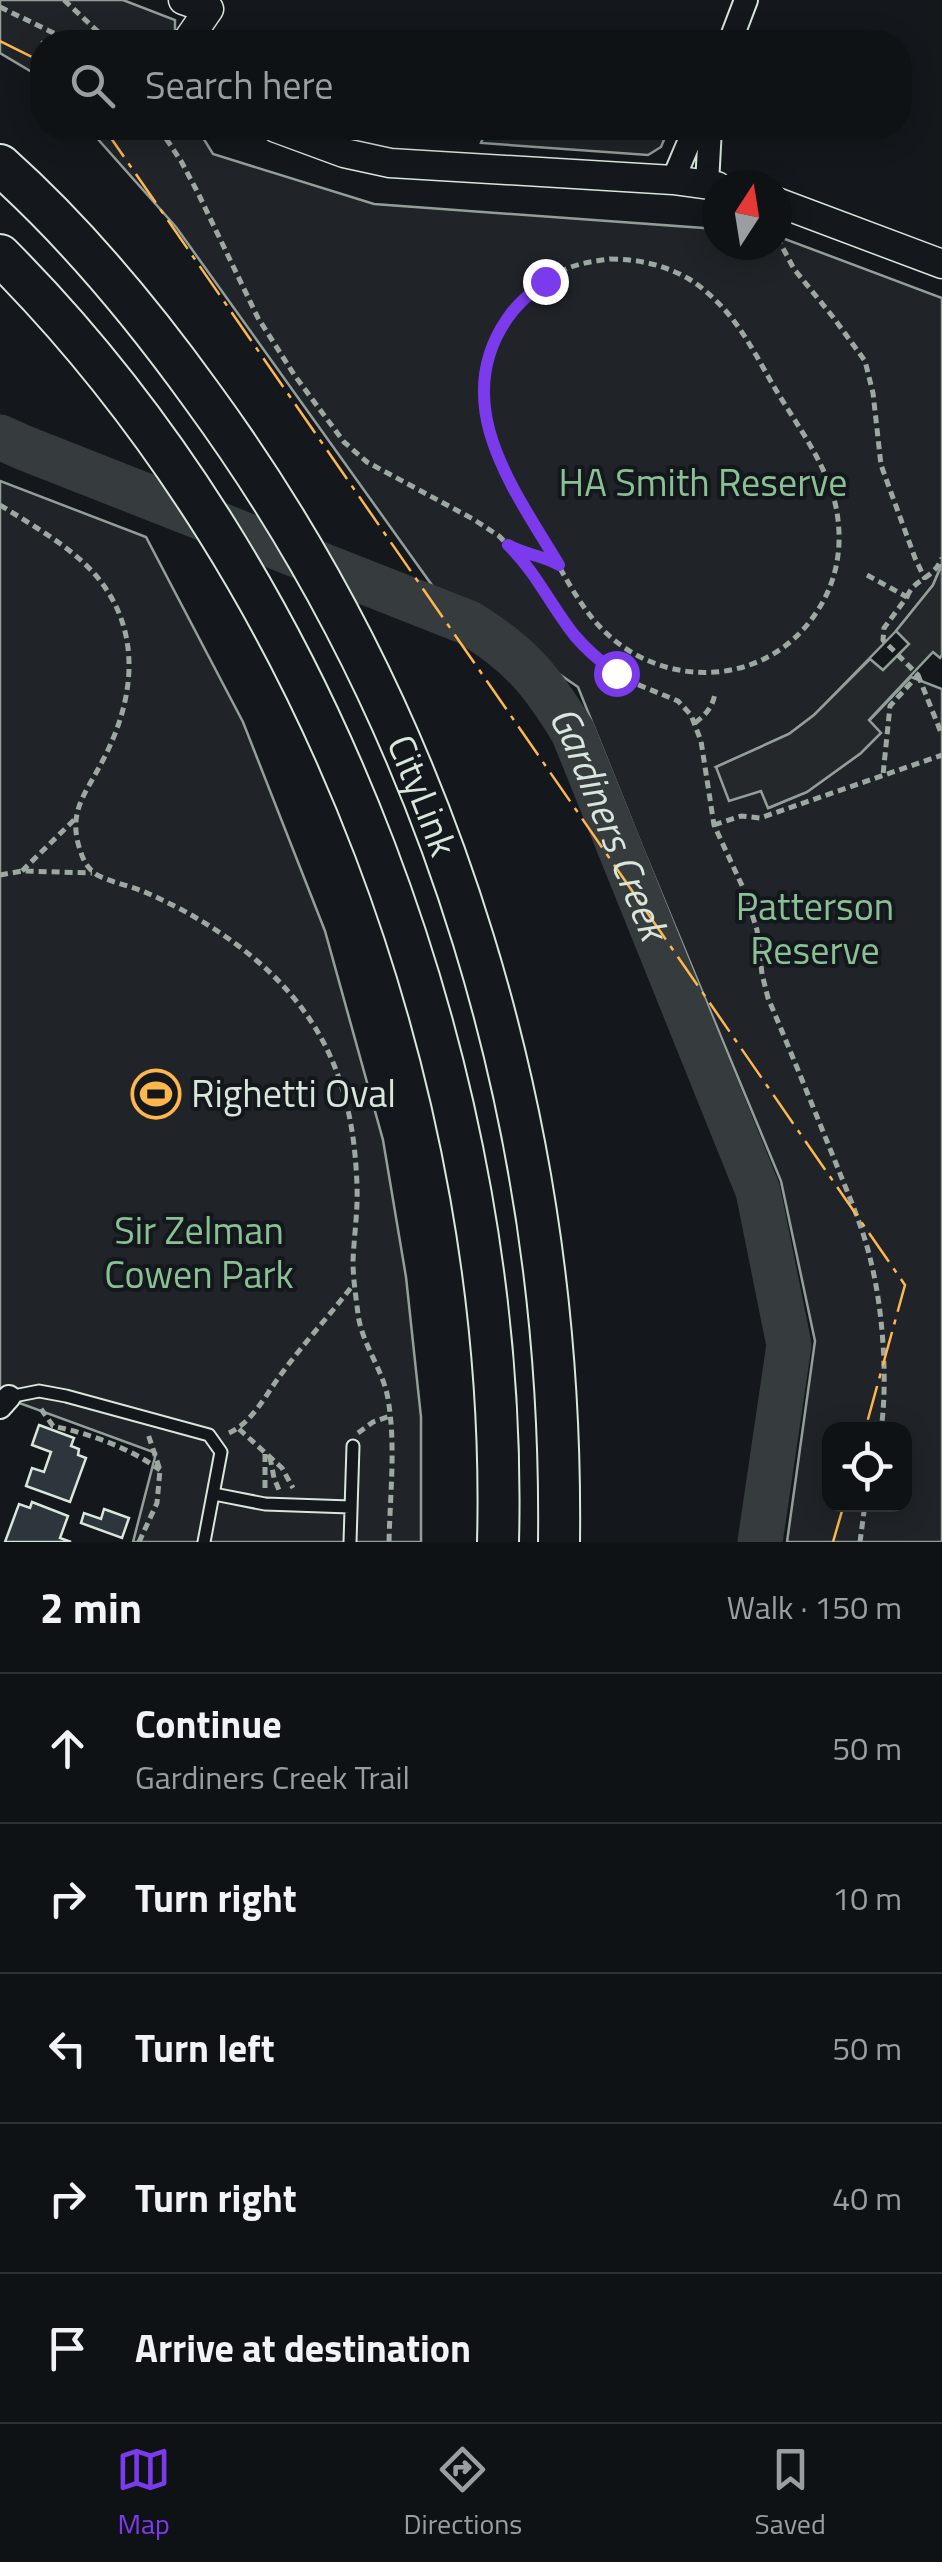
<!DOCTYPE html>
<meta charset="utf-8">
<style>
:root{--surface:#0f1215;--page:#1d2022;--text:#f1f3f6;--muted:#9b9ea0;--line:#2f3234;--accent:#7c3aed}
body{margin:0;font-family:"Titillium Web",sans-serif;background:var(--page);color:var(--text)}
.controls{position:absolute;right:30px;bottom:30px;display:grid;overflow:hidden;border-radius:20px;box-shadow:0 5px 25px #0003}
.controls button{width:90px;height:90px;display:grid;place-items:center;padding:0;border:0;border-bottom:2px solid var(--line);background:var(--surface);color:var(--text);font:50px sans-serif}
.compass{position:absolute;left:702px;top:170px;width:90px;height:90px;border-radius:50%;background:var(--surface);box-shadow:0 5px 25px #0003;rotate:12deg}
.stop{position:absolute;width:30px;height:30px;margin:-22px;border:8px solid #7c3aed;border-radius:50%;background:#fff}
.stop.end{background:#7c3aed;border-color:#fff;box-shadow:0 2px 10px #0008}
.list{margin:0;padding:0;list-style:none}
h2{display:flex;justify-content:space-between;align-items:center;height:130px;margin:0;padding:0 40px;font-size:42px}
h2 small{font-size:32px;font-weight:400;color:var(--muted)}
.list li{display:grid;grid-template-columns:65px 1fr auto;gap:30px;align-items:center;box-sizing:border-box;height:150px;padding:0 40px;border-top:2px solid var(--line)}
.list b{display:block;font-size:38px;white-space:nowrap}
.list p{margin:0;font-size:32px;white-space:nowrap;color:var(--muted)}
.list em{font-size:32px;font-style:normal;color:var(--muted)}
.icon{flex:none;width:55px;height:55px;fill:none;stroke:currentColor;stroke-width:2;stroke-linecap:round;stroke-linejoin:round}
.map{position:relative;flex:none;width:942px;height:1542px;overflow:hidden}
.search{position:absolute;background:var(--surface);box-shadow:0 5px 25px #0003;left:30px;right:30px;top:30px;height:110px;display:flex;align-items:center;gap:25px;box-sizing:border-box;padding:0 35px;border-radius:40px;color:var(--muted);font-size:38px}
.sheet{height:880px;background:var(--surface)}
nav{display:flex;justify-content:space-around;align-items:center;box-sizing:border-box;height:140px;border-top:2px solid var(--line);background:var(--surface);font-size:28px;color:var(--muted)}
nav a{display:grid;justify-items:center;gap:5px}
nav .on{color:var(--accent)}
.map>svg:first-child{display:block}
.green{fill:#202428;stroke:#939e99;stroke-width:2.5;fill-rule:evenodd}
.parking{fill:#24282b;stroke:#939e99;stroke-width:2.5}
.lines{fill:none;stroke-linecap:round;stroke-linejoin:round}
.river{stroke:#363b3e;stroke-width:45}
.building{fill:#2c363c;stroke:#d8e6dc;stroke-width:2.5}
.service-casing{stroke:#d8e6dc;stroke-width:15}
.minor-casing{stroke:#d8e6dc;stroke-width:26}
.tertiary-casing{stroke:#d8e6dc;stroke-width:31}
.motorway-casing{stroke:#d8e6dc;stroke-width:44}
.path{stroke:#9da8a2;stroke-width:5;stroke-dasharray:8 5;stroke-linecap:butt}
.service{stroke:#14181c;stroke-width:11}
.minor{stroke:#14181c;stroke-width:22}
.tertiary{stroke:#14181c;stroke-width:28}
.motorway{stroke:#14181c;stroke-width:40}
.power{stroke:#ffb74d;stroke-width:2.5;stroke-dasharray:35 8 5 8;stroke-linecap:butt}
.route{stroke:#7c3aed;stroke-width:12}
.labels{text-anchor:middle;stroke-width:8;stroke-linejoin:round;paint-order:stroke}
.park-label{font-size:38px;fill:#8ac095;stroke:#14181c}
.street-label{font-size:38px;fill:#d8e6dc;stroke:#14181c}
.poi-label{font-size:38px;fill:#d8e6dc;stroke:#14181c;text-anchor:start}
.water-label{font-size:40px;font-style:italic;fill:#d8e6dc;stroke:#14181c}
</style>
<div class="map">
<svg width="942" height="1542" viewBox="0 0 942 1542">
<rect width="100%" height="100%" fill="#14181c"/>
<path class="green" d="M0,0H123L175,20V42H42V78L0,53Z
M88,128H197L213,154L374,204L717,229V245H777V236L942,298V564L933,585L896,631L814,715L789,734L716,767L761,791L769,808L807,792L861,753L869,721L911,677L942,689V1542H787L815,1341L781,1181L643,849L578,687L434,588L176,227ZM830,1430H904V1504H830Z
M487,128H669L661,147L648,155L481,143Z
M0,481L146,537L243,722L325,931L383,1140L406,1277L421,1417V1542H133L156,1453L0,1396Z"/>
<path class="parking" d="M942,564V655L940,658L933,652L869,720L881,733L861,753L807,792L768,808L761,791L729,801L716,767L789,734L814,715L870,659L883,670L909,644L896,631L933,585Z"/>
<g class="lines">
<path class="river" id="s1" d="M0,437L22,447L469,623C520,654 542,681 573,732L758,1191L789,1345L760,1542"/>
</g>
<path class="building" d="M39,1425L74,1438L71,1446L79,1449L78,1455L86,1458L70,1502L26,1486L32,1468L44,1472L51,1452L32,1445Z
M32,1502L68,1516L60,1538L71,1542H5L19,1504L30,1508Z
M104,1509L129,1518L122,1538L81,1523L84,1513L101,1519Z"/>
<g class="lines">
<g class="service-casing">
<path id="service" d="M9,1397L39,1391L66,1396L209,1435L221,1452L204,1542
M214,1494L265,1504L350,1507
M350,1542L353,1446"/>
</g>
<g class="minor-casing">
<path id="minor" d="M730,42L746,0
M673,180L695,128
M707,184L710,128
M0,1407L9,1397"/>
</g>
<g class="tertiary-casing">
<path id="tertiary" d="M183,0L209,9L187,41
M276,128L344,153L390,163L673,180L717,186
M777,202L942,264"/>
</g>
<g class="motorway-casing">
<g id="motorway">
<path id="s2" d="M0,165C76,233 143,314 202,396C445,728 564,1133 559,1542"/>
<path d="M0,255C324,579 510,1086 498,1542"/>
</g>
</g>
<path class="path" d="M64,0L109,42
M0,7L72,42
M159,128L181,161L198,193L258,318L295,376L344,442L367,462L473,519L499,536L528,565L565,623L588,650L616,673L634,683L678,701L691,715L701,741L714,825L745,892L757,930L762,974L768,998C791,1052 813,1107 835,1161C848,1194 863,1227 871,1262C883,1310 888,1381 881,1430
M777,237L794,269L833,317L865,361L873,393L881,465L915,558L925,579
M610,259C638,259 665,265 689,279C702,287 714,298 724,309C744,331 758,359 773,385C797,426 833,471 838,520C842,553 835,585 816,613C766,688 662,691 601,628C577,603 561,568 543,539C523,505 498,471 488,432C472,368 504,296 566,269C580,263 595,261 610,259Z
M0,505C32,525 66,544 92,571C143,627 136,697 103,760C84,797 65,814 83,858C86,865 90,870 97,875C113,883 131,886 147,893C186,910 223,932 256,960C328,1021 354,1093 357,1186C358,1211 354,1236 353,1261C353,1279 356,1297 358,1314C362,1345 383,1369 388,1399C396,1445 390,1495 389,1542
M515,549L557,563
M867,575L907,597L884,628L883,640L918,675L890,706L883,775
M907,597C914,578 933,580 942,558
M918,675L942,735
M695,723C706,714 712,708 715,694
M714,825L741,816L760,818L942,755
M22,871L74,820
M0,875L22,871L92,873
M41,1409L53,1426C90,1434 128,1447 160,1470
M239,1429L282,1468L293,1488
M229,1433C253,1422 266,1394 282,1373C304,1343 330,1315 353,1285
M358,1433L373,1422L390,1416
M265,1454V1488
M270,1457L274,1478L279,1490
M139,1542L157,1503L160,1470L148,1434
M860,1542L865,1504"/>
<use href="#service" class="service"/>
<use href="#minor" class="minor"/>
<use href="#tertiary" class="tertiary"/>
<use href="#motorway" class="motorway"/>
<path class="power" d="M0,41L42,62
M104,128L905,1285L865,1430
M833,1542L844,1504"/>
</g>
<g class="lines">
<path class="route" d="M545,281C531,293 517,304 507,319C448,405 515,491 559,565C543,555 525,555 508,545C536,572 551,606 575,636C587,650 601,662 616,673"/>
</g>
<defs>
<g id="stadium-ring" transform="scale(2.5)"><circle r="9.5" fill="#14181c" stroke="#ffb74d" stroke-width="1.5"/><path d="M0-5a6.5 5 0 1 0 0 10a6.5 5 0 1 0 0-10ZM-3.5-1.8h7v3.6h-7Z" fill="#ffb74d"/></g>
</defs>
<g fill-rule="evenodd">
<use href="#stadium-ring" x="156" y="1094"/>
</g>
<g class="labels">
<g class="park-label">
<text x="703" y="496">HA Smith Reserve</text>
<text x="815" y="920">Patterson<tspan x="815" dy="44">Reserve</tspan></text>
<text x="199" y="1244">Sir Zelman<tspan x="199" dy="44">Cowen Park</tspan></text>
</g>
<g class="street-label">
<text dy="13" stroke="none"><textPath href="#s2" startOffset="765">CityLink</textPath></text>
</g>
<g class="poi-label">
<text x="191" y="1107">Righetti Oval</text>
</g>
<g class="water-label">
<text dy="14" stroke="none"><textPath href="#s1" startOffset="755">Gardiners Creek</textPath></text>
</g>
</g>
</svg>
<div class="controls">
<button><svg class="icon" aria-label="locate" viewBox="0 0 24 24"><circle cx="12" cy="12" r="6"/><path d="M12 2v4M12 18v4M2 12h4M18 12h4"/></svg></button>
</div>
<svg class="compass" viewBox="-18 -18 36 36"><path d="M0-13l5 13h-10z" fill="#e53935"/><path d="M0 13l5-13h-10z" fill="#9b9ea0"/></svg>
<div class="stop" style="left:616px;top:673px"></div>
<div class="stop end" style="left:545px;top:281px"></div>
<div class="search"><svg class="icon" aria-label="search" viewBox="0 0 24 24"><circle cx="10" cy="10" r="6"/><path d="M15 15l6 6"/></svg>Search here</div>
</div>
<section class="sheet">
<h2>2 min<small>Walk · 150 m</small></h2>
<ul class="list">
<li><svg class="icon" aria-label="ahead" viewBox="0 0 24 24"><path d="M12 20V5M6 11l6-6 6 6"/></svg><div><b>Continue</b><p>Gardiners Creek Trail</p></div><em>50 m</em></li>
<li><svg class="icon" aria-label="right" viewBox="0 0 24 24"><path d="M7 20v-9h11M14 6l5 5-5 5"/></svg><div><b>Turn right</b></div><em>10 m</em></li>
<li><svg class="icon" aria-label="left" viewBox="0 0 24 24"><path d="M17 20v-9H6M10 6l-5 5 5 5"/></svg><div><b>Turn left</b></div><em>50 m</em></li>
<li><svg class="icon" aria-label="right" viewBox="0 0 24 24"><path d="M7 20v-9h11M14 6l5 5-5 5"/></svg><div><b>Turn right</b></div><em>40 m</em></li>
<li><svg class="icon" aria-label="arrive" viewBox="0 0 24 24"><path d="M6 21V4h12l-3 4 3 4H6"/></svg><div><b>Arrive at destination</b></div></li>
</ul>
</section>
<nav>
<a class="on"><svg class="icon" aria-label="map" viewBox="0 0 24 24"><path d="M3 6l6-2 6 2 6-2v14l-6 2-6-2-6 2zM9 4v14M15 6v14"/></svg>Map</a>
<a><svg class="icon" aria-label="directions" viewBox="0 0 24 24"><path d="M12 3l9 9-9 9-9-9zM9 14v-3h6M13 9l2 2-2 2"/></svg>Directions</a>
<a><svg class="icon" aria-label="saved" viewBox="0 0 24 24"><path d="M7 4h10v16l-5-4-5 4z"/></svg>Saved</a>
</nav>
